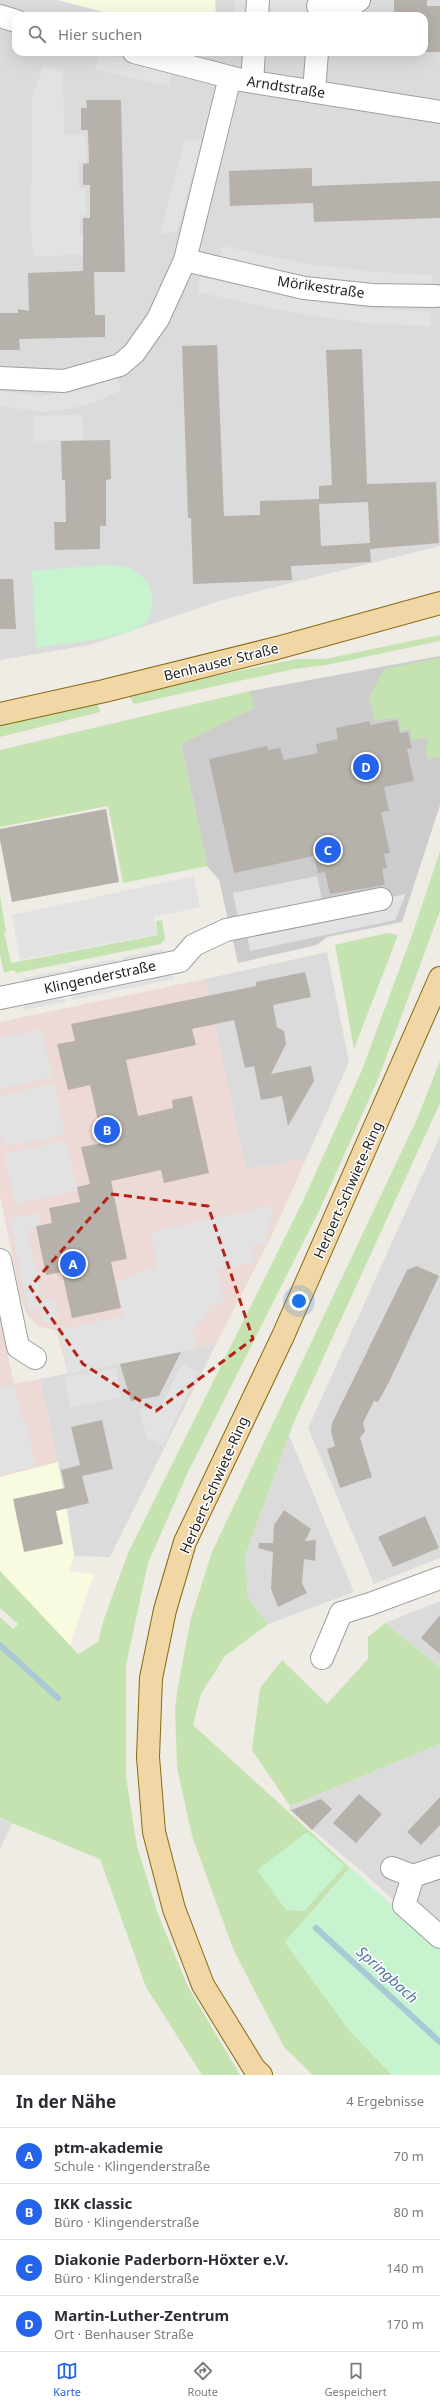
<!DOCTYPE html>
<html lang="de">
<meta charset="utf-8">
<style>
:root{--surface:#fff;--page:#f2f2f3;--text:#2b2b33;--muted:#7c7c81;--line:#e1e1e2;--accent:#2563eb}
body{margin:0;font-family:"Noto Sans",sans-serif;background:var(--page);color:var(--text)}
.you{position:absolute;left:299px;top:1301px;width:14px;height:14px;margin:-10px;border:3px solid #fff;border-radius:50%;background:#1a73e8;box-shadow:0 0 0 6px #1a73e833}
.badge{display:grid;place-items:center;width:26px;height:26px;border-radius:50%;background:var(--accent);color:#fff;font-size:13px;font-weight:700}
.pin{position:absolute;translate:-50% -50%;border:2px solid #fff;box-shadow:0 1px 4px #0006}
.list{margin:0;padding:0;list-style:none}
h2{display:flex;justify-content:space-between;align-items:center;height:52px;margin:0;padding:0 16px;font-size:17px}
h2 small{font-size:13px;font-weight:400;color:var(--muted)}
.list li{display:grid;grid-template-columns:26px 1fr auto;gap:12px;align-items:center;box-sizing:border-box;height:56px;padding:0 16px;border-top:1px solid var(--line)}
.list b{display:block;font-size:15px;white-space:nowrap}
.list p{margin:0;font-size:13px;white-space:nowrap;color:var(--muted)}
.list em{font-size:13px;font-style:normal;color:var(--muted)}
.icon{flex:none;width:22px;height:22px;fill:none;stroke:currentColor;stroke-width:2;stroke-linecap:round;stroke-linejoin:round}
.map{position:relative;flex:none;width:440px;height:2075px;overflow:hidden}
.search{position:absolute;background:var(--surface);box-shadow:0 4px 16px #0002;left:12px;right:12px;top:12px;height:44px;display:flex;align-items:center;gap:10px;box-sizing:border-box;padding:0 14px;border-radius:12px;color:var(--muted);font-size:15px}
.sheet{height:276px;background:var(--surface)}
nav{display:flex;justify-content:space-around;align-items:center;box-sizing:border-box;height:56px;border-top:1px solid var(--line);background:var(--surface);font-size:11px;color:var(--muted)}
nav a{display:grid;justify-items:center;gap:2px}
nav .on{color:var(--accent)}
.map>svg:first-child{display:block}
.residential{fill:#dcdbdb;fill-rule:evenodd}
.commercial{fill:#edd9d6}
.education{fill:#f9fbe1}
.religious{fill:#ccc}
.grass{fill:#c5e3b0}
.park{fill:#c7f3ce}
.parking{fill:#e2e2e2}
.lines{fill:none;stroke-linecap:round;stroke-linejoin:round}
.stream{stroke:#aac9d7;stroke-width:6}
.building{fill:#b7b1ab;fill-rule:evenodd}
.minor-casing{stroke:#9f9f9f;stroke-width:24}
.major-casing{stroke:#886a10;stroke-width:24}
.minor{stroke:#fff;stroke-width:22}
.major{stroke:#f1d7a6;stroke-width:22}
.marked{fill:none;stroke:#b62316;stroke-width:3;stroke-dasharray:8 5;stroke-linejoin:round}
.labels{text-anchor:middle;stroke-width:3;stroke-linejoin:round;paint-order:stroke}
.street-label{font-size:14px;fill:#1e1e1e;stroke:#fff}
.water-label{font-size:15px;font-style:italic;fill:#5576a3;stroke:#fff}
</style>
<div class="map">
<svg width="440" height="2075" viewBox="0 0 440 2075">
<rect width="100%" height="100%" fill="#eeece5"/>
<path class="residential" d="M0,0H440V546L219,601L90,645L0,660ZM16,16H424V52H16Z
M327,952L349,1062L306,1159L246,1170L205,979Z
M440,1136V1558L374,1584L308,1428Z
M216,1344L110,1557L74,1556L67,1506L40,1379Z
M289,1435L354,1592L268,1624L248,1598L245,1558Z
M440,1601V1667L385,1623Z
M440,1744V1943L365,1874L289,1810L290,1806Z
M0,1819L12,1823L0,1849Z"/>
<path class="commercial" d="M205,979L246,1169L306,1159L272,1235L216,1344L68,1373L56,1330L38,1326L27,1314L21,1299L0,1195V1022Z
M0,1320L14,1384L40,1379L58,1462L0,1477Z"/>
<path class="education" d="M58,0H215L216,16H119Z
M58,1462L74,1556L69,1571L94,1574L70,1645L0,1571V1477Z"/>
<path class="religious" d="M440,656V805L402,922L327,937L317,945L238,963L219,880L207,866L181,744L253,708L250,691Z"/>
<path class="grass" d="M440,635V641L327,665L294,669L134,704L128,694L296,659H325Z
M440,658V757L428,759L425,747L428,746L427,738L412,740L410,729L401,731L398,717L375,721L369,698L384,669Z
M250,691L254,708L181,744L207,866L123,883L108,806L0,827V750Z
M97,701L100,712L0,737V724Z
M440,851V911L379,1077L320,1209L189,1470L148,1563L126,1665V1777L137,1846L158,1914L188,1987L240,2075H202L146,1987L100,1859L0,1818V1617L13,1629L18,1624L0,1608V1571L78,1654L98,1642L104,1619L128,1553L303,1201L362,1070L412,935Z
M0,896L6,931L4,932L11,963L158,935L156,921L162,920L165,939L161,944L16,973L14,970L4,973L0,954Z
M387,933L398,935L354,1049L335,945Z
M440,1061V1103L293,1424L245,1557L248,1598L268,1624L225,1656L201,1694L193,1725L350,1868L285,1942L349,2030L392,2075H313L284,2047L234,1951L192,1836L177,1767L175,1709L178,1686L191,1618L212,1552L417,1119Z
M385,1623L440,1667V1744L290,1806L252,1750L260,1688L282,1660L327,1704L368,1659V1637Z"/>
<path class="park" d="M102,565C120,565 136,566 147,583C155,596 155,613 143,625C128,638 58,644 36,648L32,571Z
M307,1832L345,1866L304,1911L286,1910L257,1870Z
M351,1868L440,1949V2075H392L349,2030L285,1942Z"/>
<path class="parking" d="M234,0H324V16H234Z
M99,53L172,70L169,86L95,69Z
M43,66L63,72L64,134H85L87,162L79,163V188H86V215H80V235H88V254L33,257L31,230L32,98Z
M202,139L177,232L160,234L185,140Z
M222,246L308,264L377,272L432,275V288L374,287L306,277L219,261Z
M200,277L299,298L374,309L431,312V326L373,324L298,314L198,292Z
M115,376L122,390L95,402L70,409L43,412L0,406V391L40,396L67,392L90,388Z
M82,415L83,440L34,441L33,416Z
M194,876L200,907L154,917L158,934L20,960L12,915Z
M317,876L322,900L381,899L406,894L395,920L250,951L247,935L242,936L233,893Z
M163,949L165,956L123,964L122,957Z
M115,959L116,965L69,975L68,968Z
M63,970L64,976L24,984L23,978Z
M172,973L174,979L72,1000L71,994Z
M64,995L66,1002L24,1010L23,1004Z
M41,1029L52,1077L0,1089V1038Z
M54,1083L65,1134L3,1147L0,1132V1096Z
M66,1140L78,1190L15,1204L4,1154Z
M274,1205L265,1243L252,1244L255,1263L218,1269L224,1303L209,1306L210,1312L193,1329L196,1348L69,1373L59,1330L124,1316L116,1282L146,1270L157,1268L151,1232Z
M38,1213L41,1226L27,1229L42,1300L54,1298L59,1320L43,1323L40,1308L28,1310L9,1219Z
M182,1364L198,1372L163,1446L147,1438L139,1410L161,1407Z
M116,1368L121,1398L70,1407L65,1377Z
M14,1385L23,1422H27L35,1466L0,1474V1388Z"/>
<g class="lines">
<path class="stream" d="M0,1645L58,1698
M316,1928L440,2042"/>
</g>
<path class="building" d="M394,0H427V6H440V52H424V16H394Z
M86,100H121L125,272H94L95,315H105V337L19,339L20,350H0V313H18V309L29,311L28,273L83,271V218H90V185H83V164L89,163L88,130H81V108H87Z
M312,168V186L440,181V218L314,222L313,203L230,206L229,171Z
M217,345L224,516L260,515V501L319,499V486L332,485L326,350L362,349L367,484L436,482L439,543L370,549L371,562L291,566L292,580L193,584L191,518H188L182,346ZM368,502L370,543L321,546L319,504Z
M110,440L111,479L106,480V526H100V549L55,550L54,522H66L65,480H62L61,441Z
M0,579H13L16,629H0Z
M397,720L400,733L408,732L412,748L407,749L414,781L384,787L389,811L381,812L390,853L384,854L387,868L382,869L385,885L330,894L325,872L318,873L314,856L234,873L209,759L267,746L268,750L280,748L284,760L318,753L316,744L338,739L336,728L370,721V725Z
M106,809L119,882L12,902L0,840V829Z
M305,972L311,997L273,1005L277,1027L284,1031L286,1044L271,1074L311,1066L314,1081L288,1126L282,1096L261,1100L254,1066L245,1068L234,1020L192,1029L196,1045L126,1060L138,1116L173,1108L172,1100L192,1096L209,1173L164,1183L161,1170L111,1181L127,1259L111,1262L121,1308L72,1318L62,1272L46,1275L36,1226L52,1223L49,1208L80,1202L77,1187L90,1184L81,1147L103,1143L90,1085L68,1090L57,1044L75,1041L71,1024L256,986V982Z
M417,1266L439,1276L389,1382L378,1402L374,1401L363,1423L365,1431L360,1438L372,1477L340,1488L327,1449L335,1446L331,1432L332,1423L407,1270Z
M181,1352L159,1396L131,1401L120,1364Z
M102,1420L113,1469L82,1476L89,1503L56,1511L63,1544L24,1552L13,1499L65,1488L61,1470L80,1465L71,1427Z
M284,1510L311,1529L305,1541L316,1540L315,1561L304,1559L302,1583L307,1593L278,1607L271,1589L273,1552L258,1548L259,1543H273L274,1525Z
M425,1516L439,1548L393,1567L378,1537Z
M440,1615V1654L421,1638Z
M359,1794L382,1814L356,1843L333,1823Z
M440,1797V1825L421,1845L407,1832Z
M321,1799L332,1809L312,1830L291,1810Z"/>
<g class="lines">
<g class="minor-casing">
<path id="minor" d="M318,6H351L359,0
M0,16L16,21
M257,16L258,0
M134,52L241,80L440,112
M252,81L254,52
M314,92L317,52
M185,260L304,288L373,295L436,296
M0,378L64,381L120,365L134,353L158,319L185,260L230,77
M0,998L180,961L194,945L226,930L381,899
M0,1260L18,1347L35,1358
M322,1658L341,1613L370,1604L440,1578
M392,1868L413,1876L440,1867
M413,1876L404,1905L440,1937"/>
</g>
<g class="major-casing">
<path id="major" d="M0,714L104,691L277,648L440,603
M261,2075L254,2068L203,1985L174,1909L154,1832L148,1757L151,1678L165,1610L185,1542L283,1336L440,978"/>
</g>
<use href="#minor" class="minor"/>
<use href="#major" class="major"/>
</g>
<path class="marked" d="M111,1194L208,1206L253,1339L156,1411L83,1364L30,1287Z"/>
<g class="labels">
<g class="street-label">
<text transform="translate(286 87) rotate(9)" y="5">Arndtstraße</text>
<text transform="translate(321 287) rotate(8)" y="5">Mörikestraße</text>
<text transform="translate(221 662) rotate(-14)" y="5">Benhauser Straße</text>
<text transform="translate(100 977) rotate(-12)" y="5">Klingenderstraße</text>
<text transform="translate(348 1190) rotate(-66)" y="5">Herbert-Schwiete-Ring</text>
<text transform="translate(214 1485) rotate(-66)" y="5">Herbert-Schwiete-Ring</text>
</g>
<g class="water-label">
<text transform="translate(387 1975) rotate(42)" y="5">Springbach</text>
</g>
</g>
</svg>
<div class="you"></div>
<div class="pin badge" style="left:73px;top:1264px">A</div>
<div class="pin badge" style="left:107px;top:1130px">B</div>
<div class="pin badge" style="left:328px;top:850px">C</div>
<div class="pin badge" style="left:366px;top:767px">D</div>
<div class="search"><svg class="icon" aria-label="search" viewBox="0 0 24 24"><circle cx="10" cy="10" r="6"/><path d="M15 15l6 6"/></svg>Hier suchen</div>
</div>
<section class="sheet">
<h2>In der Nähe<small>4 Ergebnisse</small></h2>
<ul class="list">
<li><span class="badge">A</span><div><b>ptm-akademie</b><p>Schule · Klingenderstraße</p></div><em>70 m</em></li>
<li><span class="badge">B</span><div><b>IKK classic</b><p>Büro · Klingenderstraße</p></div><em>80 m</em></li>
<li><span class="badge">C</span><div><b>Diakonie Paderborn-Höxter e.V.</b><p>Büro · Klingenderstraße</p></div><em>140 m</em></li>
<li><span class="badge">D</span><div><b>Martin-Luther-Zentrum</b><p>Ort · Benhauser Straße</p></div><em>170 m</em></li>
</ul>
</section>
<nav>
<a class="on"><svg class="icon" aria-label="map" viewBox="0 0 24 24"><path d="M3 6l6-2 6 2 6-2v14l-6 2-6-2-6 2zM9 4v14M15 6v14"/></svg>Karte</a>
<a><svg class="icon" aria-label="directions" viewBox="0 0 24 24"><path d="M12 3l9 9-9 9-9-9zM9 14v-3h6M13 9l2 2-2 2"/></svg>Route</a>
<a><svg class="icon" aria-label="saved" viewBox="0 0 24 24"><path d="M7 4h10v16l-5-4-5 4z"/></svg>Gespeichert</a>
</nav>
